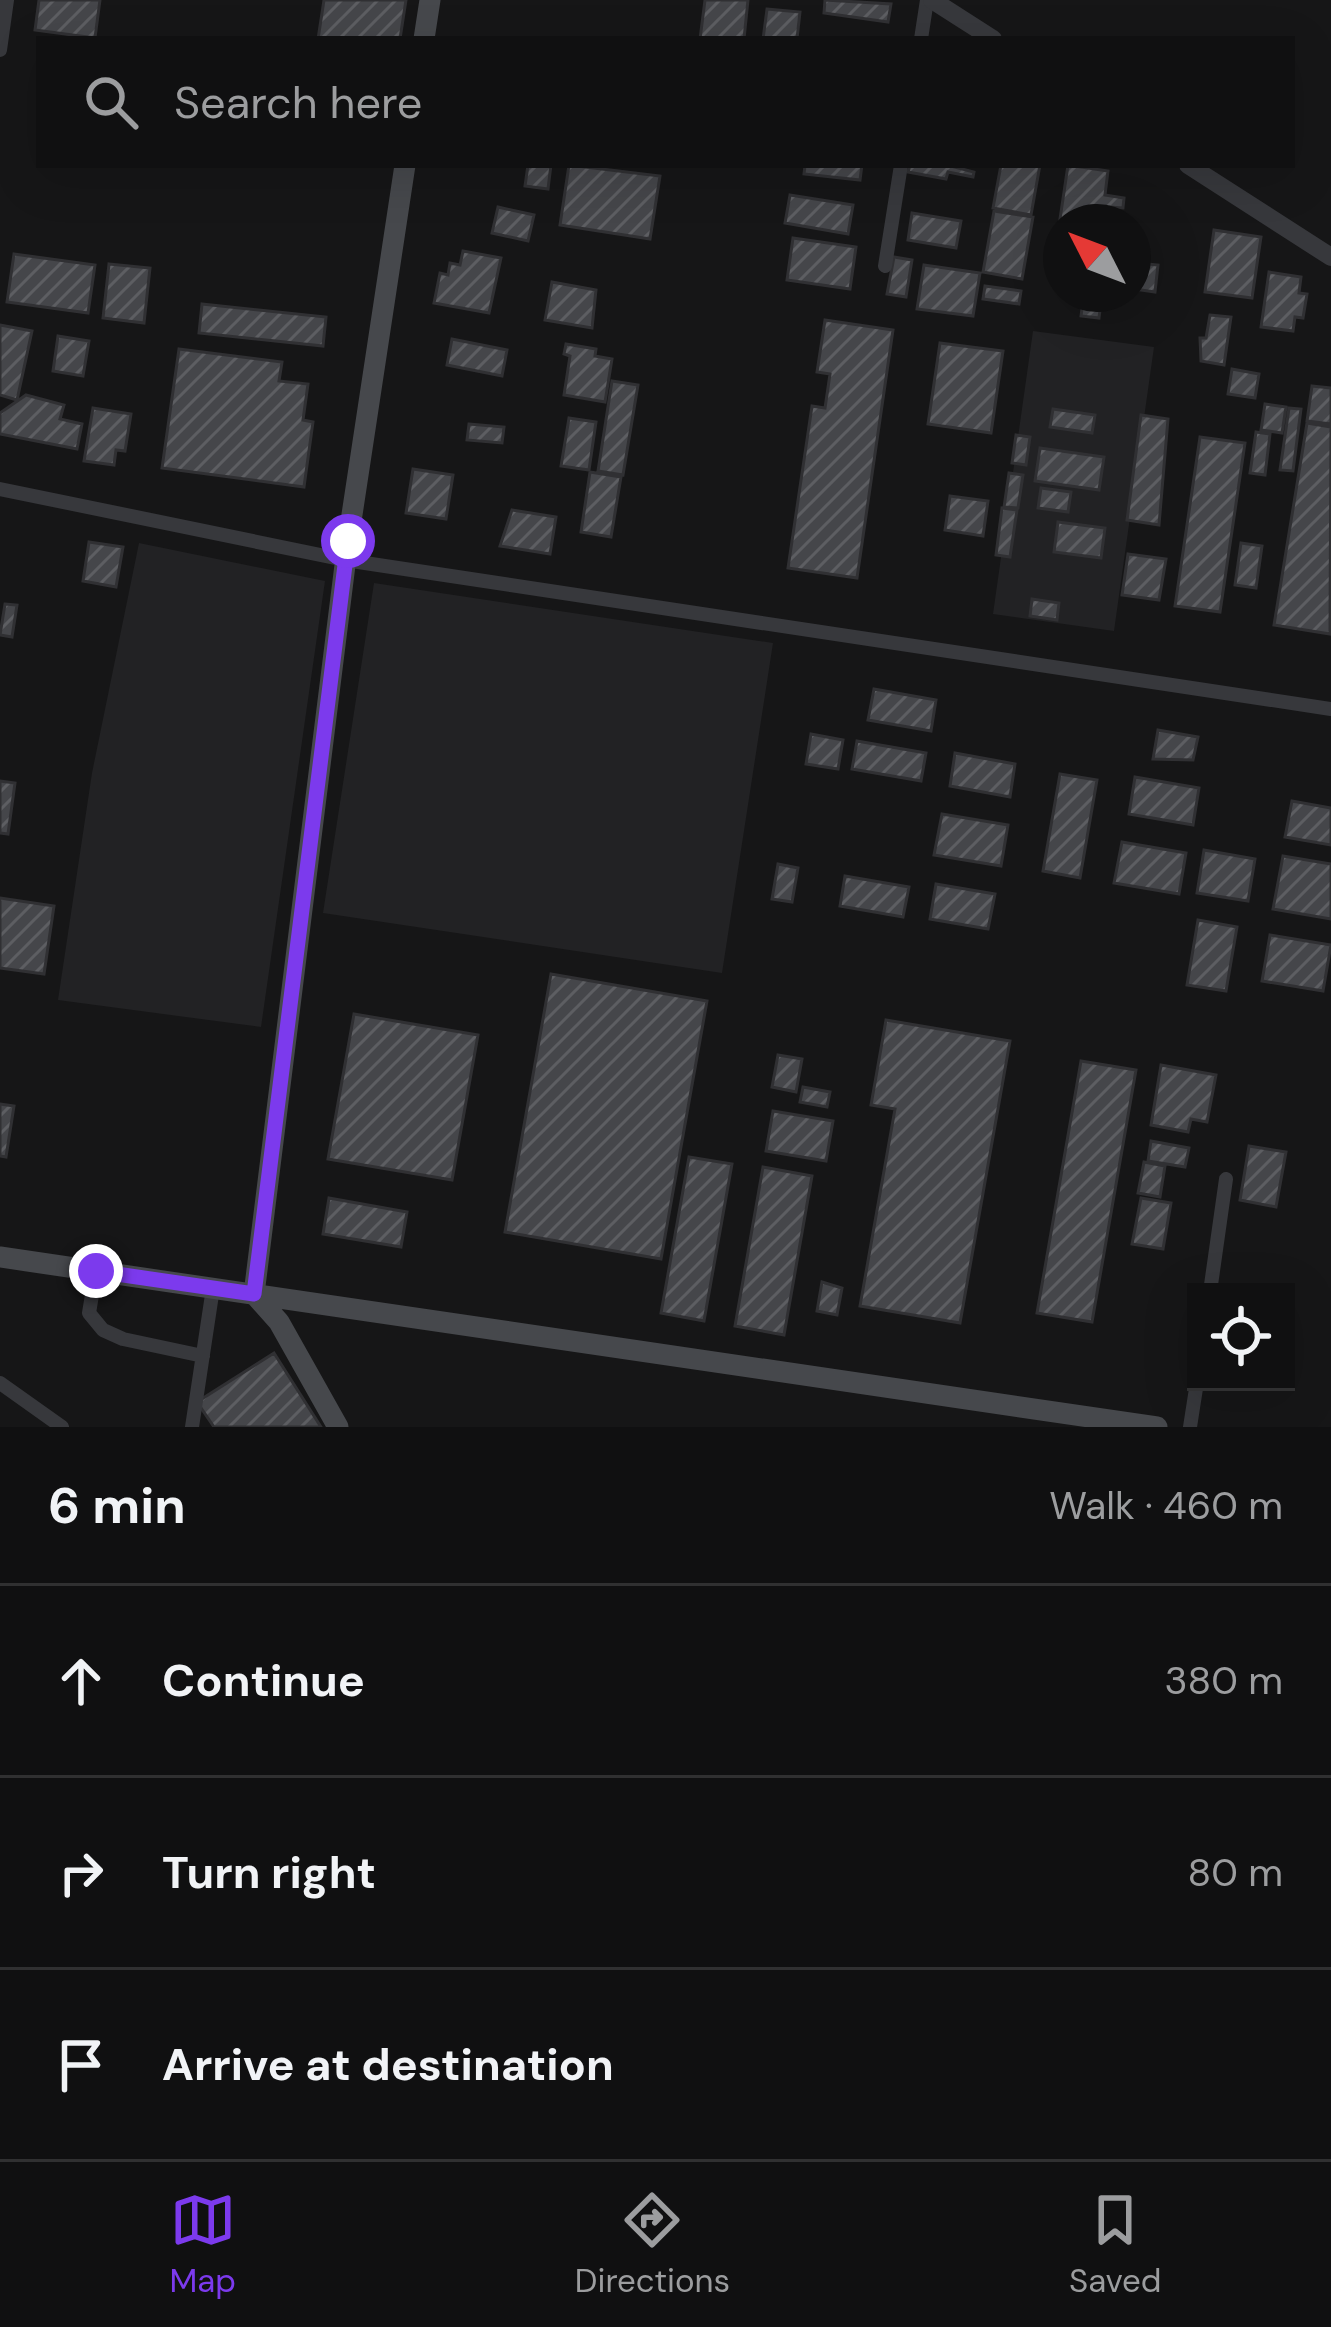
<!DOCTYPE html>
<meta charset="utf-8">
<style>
:root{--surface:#101011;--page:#19191a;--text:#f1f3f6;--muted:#9c9d9f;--line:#303031;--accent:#7c3aed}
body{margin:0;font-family:"DM Sans",sans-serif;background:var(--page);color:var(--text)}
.controls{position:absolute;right:36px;bottom:36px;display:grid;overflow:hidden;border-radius:0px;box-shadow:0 12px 48px #0002}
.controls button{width:108px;height:108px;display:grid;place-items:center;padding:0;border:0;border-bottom:3px solid var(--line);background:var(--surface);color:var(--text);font:60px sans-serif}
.compass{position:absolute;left:1043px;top:204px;width:108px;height:108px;border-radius:50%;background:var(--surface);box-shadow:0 12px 48px #0002;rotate:312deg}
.stop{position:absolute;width:36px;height:36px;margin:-27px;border:9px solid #7c3aed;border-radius:50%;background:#fff}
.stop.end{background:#7c3aed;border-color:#fff;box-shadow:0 3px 12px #0008}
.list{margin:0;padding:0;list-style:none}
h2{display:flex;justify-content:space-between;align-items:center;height:156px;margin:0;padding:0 48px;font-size:51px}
h2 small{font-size:39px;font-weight:400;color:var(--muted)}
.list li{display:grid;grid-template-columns:78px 1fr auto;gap:36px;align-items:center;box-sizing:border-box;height:192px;padding:0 48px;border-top:3px solid var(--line)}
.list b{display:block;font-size:45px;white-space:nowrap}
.list em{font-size:39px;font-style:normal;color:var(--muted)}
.icon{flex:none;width:66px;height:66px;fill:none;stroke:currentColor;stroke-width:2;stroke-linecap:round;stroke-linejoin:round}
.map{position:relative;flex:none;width:1331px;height:1427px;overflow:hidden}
.search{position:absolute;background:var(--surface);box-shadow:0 12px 48px #0002;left:36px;right:36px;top:36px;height:132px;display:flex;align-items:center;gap:30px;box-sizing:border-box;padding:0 42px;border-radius:0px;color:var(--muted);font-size:45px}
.sheet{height:732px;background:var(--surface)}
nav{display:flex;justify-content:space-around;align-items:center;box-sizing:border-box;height:168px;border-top:3px solid var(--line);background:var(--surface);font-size:33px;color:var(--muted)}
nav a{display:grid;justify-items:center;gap:6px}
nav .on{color:var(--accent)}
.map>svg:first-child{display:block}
.built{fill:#222224}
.building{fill:url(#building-hatch);stroke:#303033;stroke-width:3}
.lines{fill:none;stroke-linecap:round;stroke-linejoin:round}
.minor{stroke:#37383c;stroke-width:14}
.tertiary{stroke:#37383c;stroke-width:18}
.secondary{stroke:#46484c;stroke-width:21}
.route{stroke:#7c3aed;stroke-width:15}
</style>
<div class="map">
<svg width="1331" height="1427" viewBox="0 0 1331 1427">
<defs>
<pattern id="building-hatch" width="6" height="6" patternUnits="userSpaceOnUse" patternTransform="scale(3)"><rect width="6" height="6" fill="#45464a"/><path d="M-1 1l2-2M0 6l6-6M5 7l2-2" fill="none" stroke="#5d5e62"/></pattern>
</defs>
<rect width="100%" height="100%" fill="#161617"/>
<path class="built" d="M1033,331L1154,347L1114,631L993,614Z
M139,543L325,581L261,1027L58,1000L92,773Z
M374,583L773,643L722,973L323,913Z"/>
<path class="building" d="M39,0H100L95,38L35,30Z
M324,0H406L400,39H318Z
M705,0H748L744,39H700Z
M825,0L891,4L888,22L824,13Z
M767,9L800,12L797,39H763Z
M528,165H551L548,189L525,186Z
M569,165L660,176L650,239L560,225Z
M805,165H862L860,180L804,174Z
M910,165H947L974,172L973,177L948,172L946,179L908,172Z
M1001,165H1040L1031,215L993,208Z
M1068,165L1108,171L1105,195L1124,198L1123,208L1110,207L1108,222H1061V246H1056Z
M790,195L853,205L848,234L785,223Z
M498,207L534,215L528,241L492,233Z
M994,211L1033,217L1022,279L983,272Z
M912,213L961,221L956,248L908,240Z
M1214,230L1261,237L1252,298L1205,292Z
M793,238L856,247L850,289L787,280Z
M463,251L501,258L489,313L434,303L440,273L448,275L450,263L460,265Z
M14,254L95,265L88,313L7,302Z
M894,257L912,260L906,297L887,294Z
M1138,263L1158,265L1155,292L1134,289Z
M109,264L150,268L144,323L103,318Z
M924,265L980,273L973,316L917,309Z
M1269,272L1301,277L1299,293L1307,294L1303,318L1295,317L1293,331L1261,327Z
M552,282L596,290L592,328L545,320Z
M985,286L1021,291L1019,304L983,299Z
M1084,294H1102L1099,318L1081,316Z
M202,304L326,317L323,346L199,333Z
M1210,315L1231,317L1224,365L1201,361L1200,338H1206Z
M825,320L893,330L857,578L788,568L812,406L825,408L830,374L817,372Z
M0,325L32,331L17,400L0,395Z
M58,336L89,341L83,376L53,371Z
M452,339L507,350L502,376L447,365Z
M940,343L1003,351L991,433L928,424Z
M566,344L596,349L595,356L612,359L605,402L564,395L570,356L564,354Z
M179,349L282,362L279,381L308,384L303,420L313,422L304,487L162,468Z
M1232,369L1259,374L1255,398L1228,394Z
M612,381L638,385L623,475L598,471Z
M1312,386L1331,388V424L1307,421Z
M26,395L64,405L60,419L82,424L77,449L0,434V413Z
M1265,404L1286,407L1282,433L1261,430Z
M93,408L131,414L125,451L116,450L114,465L84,461Z
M1289,408L1301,409L1293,471L1280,470Z
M1053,409L1095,415L1092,433L1050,427Z
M1141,415L1168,419L1159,525L1127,520Z
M569,418L596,422L589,470L561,466Z
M1307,423L1331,427L1330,634L1274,625Z
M469,424L504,427L502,443L467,440Z
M1256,432L1270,434L1265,475L1250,473Z
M1016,435L1030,437L1026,465L1012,463Z
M1200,437L1245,443L1220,612L1175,606Z
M1040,448L1104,457L1099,490L1035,481Z
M413,469L453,475L446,519L406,513Z
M590,472L621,477L611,537L581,532Z
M1009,473L1023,475L1018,508L1004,507Z
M1041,488L1071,492L1068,512L1038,508Z
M950,496L988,501L983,536L945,530Z
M1002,508L1017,510L1010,557L996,555Z
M512,510L556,517L550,554L500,546Z
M1058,522L1105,528L1101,558L1054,552Z
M89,542L123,547L116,587L83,581Z
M1241,543L1262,546L1256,588L1235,585Z
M1128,554L1166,559L1159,600L1122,595Z
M1032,599L1059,603L1057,620L1030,616Z
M5,604L17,605L12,637L0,635Z
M874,689L936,700L931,731L868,720Z
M1158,730L1198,737L1193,760L1153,759Z
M811,734L843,740L838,769L806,764Z
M857,741L926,753L921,781L852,769Z
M955,753L1015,764L1010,797L950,786Z
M1060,774L1097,780L1080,878L1043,871Z
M1135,777L1199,788L1193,825L1129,814Z
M0,781L15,783L8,834L0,833Z
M1292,801L1331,808V845L1285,837Z
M942,814L1008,825L1001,866L934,855Z
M1122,842L1186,853L1179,894L1114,883Z
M1204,850L1255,859L1248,901L1197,893Z
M1283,856L1331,864V919L1273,909Z
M778,864L798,868L792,902L772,899Z
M845,876L909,887L903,917L840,906Z
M936,884L995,894L988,929L930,919Z
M0,898L54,906L44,974L0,968Z
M1198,920L1237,927L1226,991L1187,985Z
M1270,935L1331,945L1323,991L1262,981Z
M551,974L707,1001L661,1259L505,1232Z
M354,1014L478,1035L452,1180L328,1159Z
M886,1020L1010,1041L960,1323L860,1306L895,1109L871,1105Z
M778,1055L802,1059L796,1092L772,1087Z
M1081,1061L1136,1070L1092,1322L1037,1313Z
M1161,1065L1216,1075L1207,1122L1191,1119L1188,1132L1151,1125Z
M803,1087L830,1092L827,1107L800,1102Z
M0,1104L14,1106L6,1157L0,1156Z
M773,1111L833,1121L826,1161L766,1151Z
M1151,1141L1189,1148L1185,1167L1148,1161Z
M1249,1146L1286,1152L1276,1207L1240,1200Z
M689,1157L732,1164L704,1321L661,1313Z
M1144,1162L1165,1166L1160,1197L1138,1193Z
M763,1167L812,1176L784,1335L735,1326Z
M329,1198L407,1212L401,1247L323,1234Z
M1141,1198L1171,1203L1163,1249L1132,1244Z
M822,1282L842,1288L837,1315L817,1311Z
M274,1353L321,1427H214L197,1402Z"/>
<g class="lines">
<path class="minor" d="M921,39L927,0
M0,50L7,0
M885,266L901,165
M0,489L345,560L1331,709
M96,1271L89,1313L103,1330L123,1339L203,1356
M1210,1292L1226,1179
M0,1383L62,1427
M192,1427L213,1288
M1190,1427L1197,1382"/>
<path class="tertiary" d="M932,0L993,39
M1188,165L1331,257"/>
<path class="secondary" d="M424,39L430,0
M0,1257L1157,1427
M338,1427L279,1322L254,1294L348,541L405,165"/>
</g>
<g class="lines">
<path class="route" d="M96,1271L254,1294L348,541"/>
</g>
</svg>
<div class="controls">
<button><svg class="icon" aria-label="locate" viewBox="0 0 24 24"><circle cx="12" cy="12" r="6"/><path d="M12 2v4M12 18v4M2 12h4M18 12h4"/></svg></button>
</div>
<svg class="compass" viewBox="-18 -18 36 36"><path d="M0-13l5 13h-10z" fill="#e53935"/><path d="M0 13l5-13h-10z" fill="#9c9d9f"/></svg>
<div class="stop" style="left:348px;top:541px"></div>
<div class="stop end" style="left:96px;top:1271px"></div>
<div class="search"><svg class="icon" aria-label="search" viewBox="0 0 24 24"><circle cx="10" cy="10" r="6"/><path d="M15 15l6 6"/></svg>Search here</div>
</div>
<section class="sheet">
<h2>6 min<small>Walk · 460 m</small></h2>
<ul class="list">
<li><svg class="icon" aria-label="ahead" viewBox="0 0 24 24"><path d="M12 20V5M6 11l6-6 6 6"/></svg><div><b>Continue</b></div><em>380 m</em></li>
<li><svg class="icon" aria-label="right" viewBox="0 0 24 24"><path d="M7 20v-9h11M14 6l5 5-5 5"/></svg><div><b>Turn right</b></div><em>80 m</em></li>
<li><svg class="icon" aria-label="arrive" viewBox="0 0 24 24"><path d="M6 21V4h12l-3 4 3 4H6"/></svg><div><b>Arrive at destination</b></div></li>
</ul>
</section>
<nav>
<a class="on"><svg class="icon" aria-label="map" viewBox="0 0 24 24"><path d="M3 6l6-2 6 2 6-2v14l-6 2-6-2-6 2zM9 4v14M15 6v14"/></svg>Map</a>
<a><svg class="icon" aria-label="directions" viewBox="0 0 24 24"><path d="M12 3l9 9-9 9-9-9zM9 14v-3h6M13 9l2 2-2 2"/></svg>Directions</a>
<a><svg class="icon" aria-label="saved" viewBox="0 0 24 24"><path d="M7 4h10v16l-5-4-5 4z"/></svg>Saved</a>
</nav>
